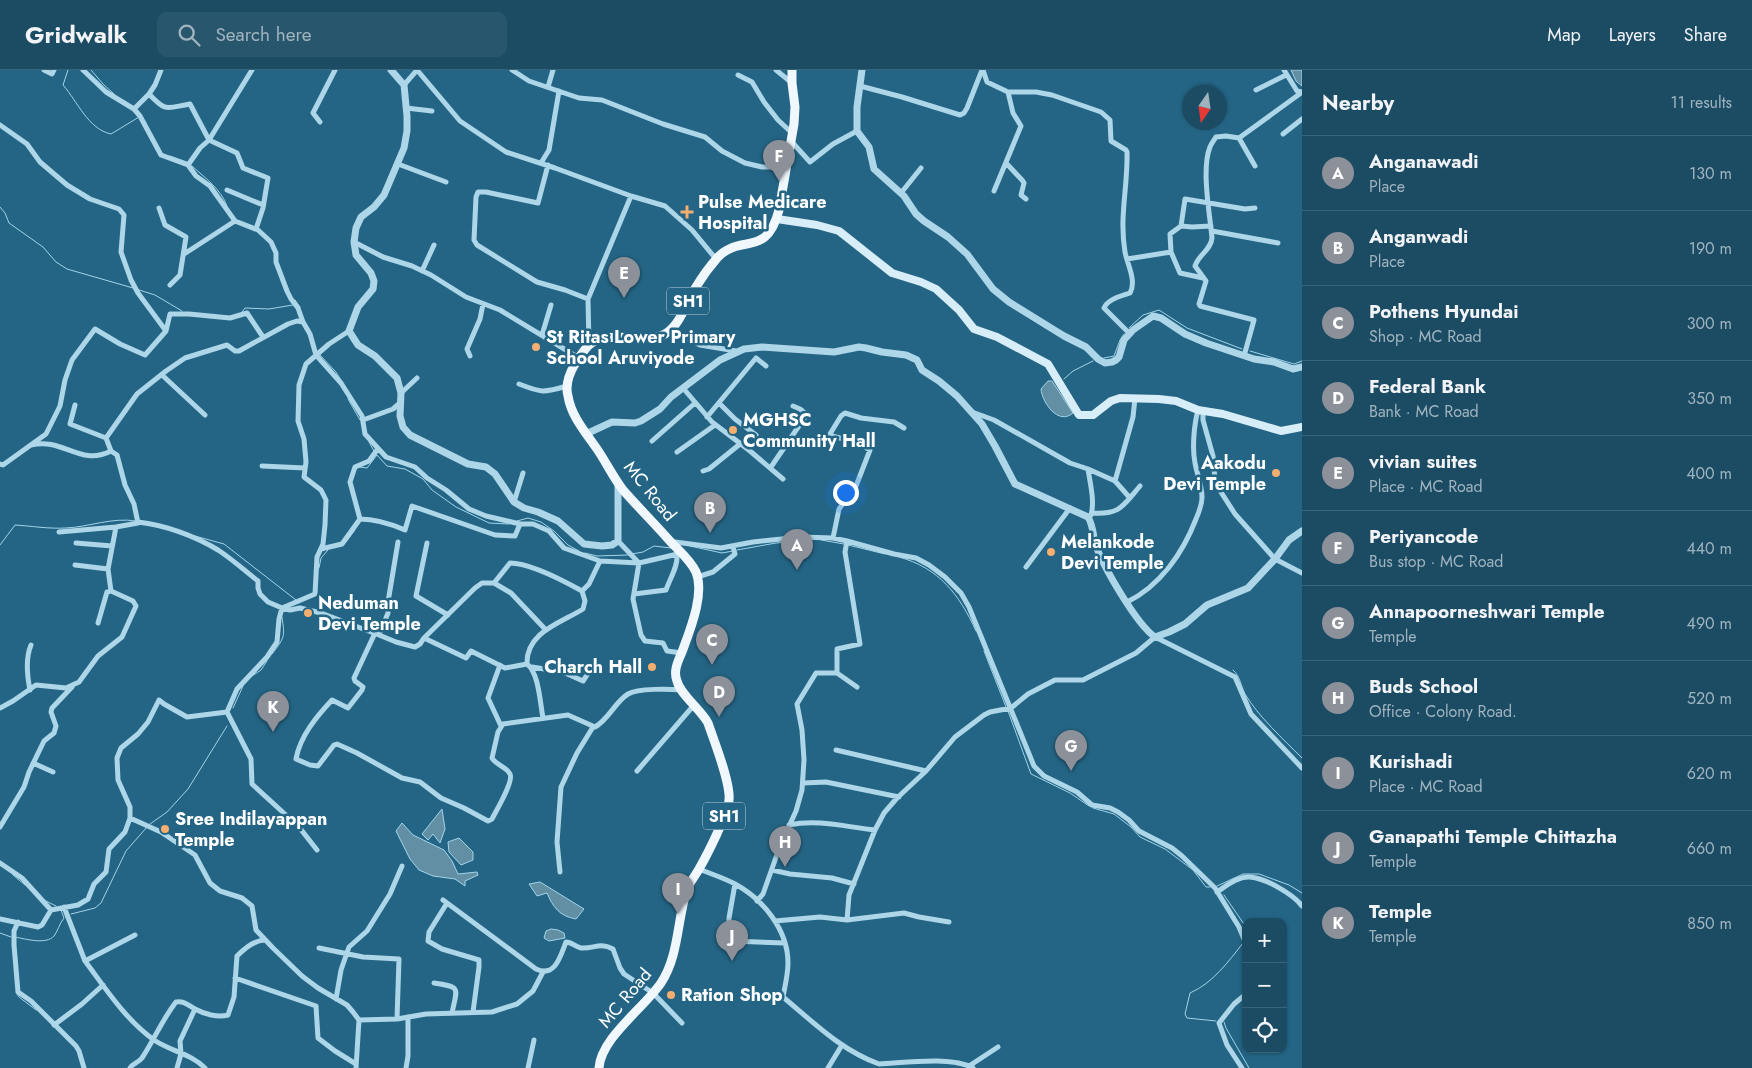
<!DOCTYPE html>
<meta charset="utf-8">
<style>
:root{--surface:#1b4c64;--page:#28566d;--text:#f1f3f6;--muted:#a0b4bf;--line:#396378;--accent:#8c9099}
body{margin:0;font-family:Jost,sans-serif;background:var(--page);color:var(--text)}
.controls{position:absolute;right:15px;bottom:15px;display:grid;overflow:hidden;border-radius:10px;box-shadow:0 1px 4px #0004}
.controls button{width:45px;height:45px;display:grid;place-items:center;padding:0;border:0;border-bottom:1px solid var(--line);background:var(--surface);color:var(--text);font:25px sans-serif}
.compass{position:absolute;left:1182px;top:15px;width:45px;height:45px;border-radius:50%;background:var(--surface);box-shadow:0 1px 4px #0004;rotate:193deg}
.you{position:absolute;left:845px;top:422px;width:18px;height:18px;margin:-12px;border:4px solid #fff;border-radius:50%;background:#1a73e8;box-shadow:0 0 0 8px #1a73e833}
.badge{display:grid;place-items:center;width:32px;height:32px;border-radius:50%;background:var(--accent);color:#fff;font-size:16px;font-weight:700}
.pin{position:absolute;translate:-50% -41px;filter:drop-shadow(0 1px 2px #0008)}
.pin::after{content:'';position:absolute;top:26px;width:18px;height:15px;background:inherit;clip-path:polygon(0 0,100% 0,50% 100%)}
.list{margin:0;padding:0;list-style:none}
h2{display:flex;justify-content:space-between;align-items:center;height:65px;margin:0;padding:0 20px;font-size:21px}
h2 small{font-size:16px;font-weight:400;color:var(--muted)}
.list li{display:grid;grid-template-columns:32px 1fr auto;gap:15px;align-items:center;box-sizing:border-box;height:75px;padding:0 20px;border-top:1px solid var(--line)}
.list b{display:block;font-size:19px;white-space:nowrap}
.list p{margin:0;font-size:16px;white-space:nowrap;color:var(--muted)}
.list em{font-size:16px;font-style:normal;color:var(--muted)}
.icon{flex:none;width:28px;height:28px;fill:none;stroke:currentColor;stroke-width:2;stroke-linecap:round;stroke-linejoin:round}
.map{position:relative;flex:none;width:1302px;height:998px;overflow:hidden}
header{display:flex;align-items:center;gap:30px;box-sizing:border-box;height:70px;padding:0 25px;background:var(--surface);border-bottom:1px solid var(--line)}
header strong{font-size:24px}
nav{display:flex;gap:28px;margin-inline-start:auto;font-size:18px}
.search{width:350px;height:45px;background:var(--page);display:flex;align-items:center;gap:12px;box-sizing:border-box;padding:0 18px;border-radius:10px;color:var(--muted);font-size:19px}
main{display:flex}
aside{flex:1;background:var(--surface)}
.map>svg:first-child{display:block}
.water{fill:#638fa5;stroke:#a1d4e9}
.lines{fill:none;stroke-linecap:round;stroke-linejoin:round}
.stream{stroke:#a1d4e9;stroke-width:1}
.minor{stroke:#add6e8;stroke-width:5}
.tertiary{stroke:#add6e8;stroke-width:7}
.secondary{stroke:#d7edf7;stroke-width:8}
.primary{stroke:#f0f8fe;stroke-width:9}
.poi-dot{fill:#f3ae70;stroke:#246585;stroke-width:2}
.labels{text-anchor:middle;stroke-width:5;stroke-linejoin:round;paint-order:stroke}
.shield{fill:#246585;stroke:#bdd1da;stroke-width:1}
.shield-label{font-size:16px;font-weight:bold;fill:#fff}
.poi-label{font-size:18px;font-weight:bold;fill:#fff;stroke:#246585;text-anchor:start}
.street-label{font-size:18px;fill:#fff;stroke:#246585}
</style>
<header>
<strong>Gridwalk</strong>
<div class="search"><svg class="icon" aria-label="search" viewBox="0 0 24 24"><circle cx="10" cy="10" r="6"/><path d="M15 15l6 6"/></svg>Search here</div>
<nav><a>Map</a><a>Layers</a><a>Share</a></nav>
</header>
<main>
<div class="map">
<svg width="1302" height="998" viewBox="0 0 1302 998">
<rect width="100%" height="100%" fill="#246585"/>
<path class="water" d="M1291,0H1302V16L1296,11Z
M1048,311H1052L1073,343C1058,356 1042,332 1041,319Z
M442,739L445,759L440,773L433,764L428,770L422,764Z
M402,753L413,765L444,780L452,791L458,804L477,802L478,805L465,811V816L455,809L433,806L419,800L410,789L396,761Z
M459,768L473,782V790L461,795L449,782L448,772Z
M540,812L584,839L576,849C559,846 553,837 547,823L537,826L529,814Z
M551,859L558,860L564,863L565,868L549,871L544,868L546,861Z"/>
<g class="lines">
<path class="stream" d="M68,0L63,15C78,32 88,59 111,64L139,47
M91,0L103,14L114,24
M170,86L187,92
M192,96C205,108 221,119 227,136
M0,137L5,143L9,153L43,177L56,192L67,199L133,218
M139,220L155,225L182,241
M295,230L300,237
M242,242L245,238L269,239L293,235
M1129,258L1143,245L1159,240L1187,258L1242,279
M1250,281L1294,294L1302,291
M319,284L336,302L342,312
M1104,288L1114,286L1120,270L1124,264
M1064,309L1073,301L1093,291
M348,329L360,350
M369,372L374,381
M359,397L367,398L377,385L387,396L405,399L423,409L432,420L456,437L489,453L509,454
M517,451L528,448L541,452L554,461L568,475L579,481
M195,466L224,474L296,530
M821,470L844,474
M345,473L355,460
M0,475L15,455C31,456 49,459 66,458C89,457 112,447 136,451
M848,475L885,484
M690,476L722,483L733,481
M737,480L776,473L812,470
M585,483L597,486L628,485
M632,484L643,482L654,476L671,478
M899,487C939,498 959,524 976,561
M319,498L321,488L328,480
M984,581L1006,637
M272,584C285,567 285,567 282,547
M1233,600C1240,606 1241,616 1245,624C1258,646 1283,669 1302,688
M252,606L261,600L267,591
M233,638L243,616
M1008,641L1031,704L1070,723L1089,736
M1093,738L1114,744L1131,757L1140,767L1165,779L1193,800L1206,817H1210
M150,754L167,742L188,719L227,656
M13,805L25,815
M1217,816L1243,804H1259L1289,815L1302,823
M1224,825L1246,857
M46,831L56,836
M71,844L95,838L101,833L126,781L147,757
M0,863L11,867
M15,867C26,869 46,875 54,866C58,861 59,854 64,848L61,840
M17,924L19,927L36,940
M1216,951L1187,948L1185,944L1190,923C1213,913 1228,892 1243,873
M1224,952L1226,958L1249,998"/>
<path class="minor" d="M44,0L52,4L54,0
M83,0L106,22L134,39L140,46L161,85L188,95L196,106L210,116L235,151L258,160L271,172L276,183V192L287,221L291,229L298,238L303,252
M417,0L460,51L506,82L555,98L631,126L665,136L692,160L716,189
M512,0L529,11L579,28L602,30L663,54L705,67L722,81L745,93L762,97H787
M776,0L792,13
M983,0L987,12L1008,22L1013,43L1021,56L994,121
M1284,0L1297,21L1302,22
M738,5L752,12L764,32L778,50L792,63
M404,15L417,0
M860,16L902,27L960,45L964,43L967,38L982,0
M548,17L553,0
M1256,20L1286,5
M1008,22H1036L1052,25L1101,42L1110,50L1111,71L1126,80L1127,82C1128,117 1119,146 1125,182C1127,194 1137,211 1130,223C1121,226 1108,229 1104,238L1130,264
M149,24L155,15L161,0
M406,38L432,41
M134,39L149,24C167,43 166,38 190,34L209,70L237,83L243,98L268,108L263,138L256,159
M320,52L313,43L335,0
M0,55L27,74L40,92L67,115L90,129L119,139L124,145L121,182L131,210L138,223L166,261L145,285L120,274L95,259L72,290L65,310L60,336L46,364L3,395L0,394
M1283,64L1302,49
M1239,68L1255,96
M791,71L810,92L833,74L857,61
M541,93L549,80L559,21
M1006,93L1022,110L1024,113L1021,125L1026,129
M398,94L446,112
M188,95L200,78L209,70L252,0
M548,95L538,133L486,122H478L476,127L474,170L477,175L537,212L565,220L588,229
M227,120L263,135
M901,123L921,98
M159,138L165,155L186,167L180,205L170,215
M1181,156L1192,157L1211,156
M1212,161L1278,173
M354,172L383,187L412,196L431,205L466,227L500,240L579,288
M184,184L235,151
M1127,189L1171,182
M422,201L434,175
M1203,208L1180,203L1171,182L1170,164L1181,156L1185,129L1245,139L1255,138
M670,260L700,275L736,281
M166,261L170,244H189L230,248L247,243L263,267
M542,265L551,235
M589,275L588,229L631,126
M470,286L467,279L480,249L483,234
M1244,286L1254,250L1200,236L1199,234L1206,211L1195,196C1199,184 1211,180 1212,168C1210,145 1201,99 1210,77C1211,74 1214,70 1216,67L1226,66L1239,68L1301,23
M162,305L205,345
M519,314C542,323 543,323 567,316
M683,318L712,352L750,381L783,409
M401,323L417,308
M719,333L735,349L756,365
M75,335L70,354L106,368L137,324L166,301L185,288L227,275L235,281H239L288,254L297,251L303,252L310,264L316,285L341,313L362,346L365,364L386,387L415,397L427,408L446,420L469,439L486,446L520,454
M1203,341V350L1213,386L1215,410L1219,419L1235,444L1275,489L1302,503
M972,342L994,350L1070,393L1088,399L1115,411L1130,428
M707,347L756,288L766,296
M363,350L393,339L401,332
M652,371L695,333
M31,375C63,367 80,397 111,381
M677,382L715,355
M262,396L305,398
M771,397L805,347V343L800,339L793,336
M1088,399C1090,413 1095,431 1091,445
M703,401L709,399L740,374
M1115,411L1133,347L1135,328
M514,432L523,403
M1092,443C1120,445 1123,436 1140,416
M360,449L350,412L355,397L369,391L377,380
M138,452C165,455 195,466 218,480C232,489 245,501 258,511V518L260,524L268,532L282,538L290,540L300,538L321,543L379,565L388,543V532L398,472
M59,462L116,457
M833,468L839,439L856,416L870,380L856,372L832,366L830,364L841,346L845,343L861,348L894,352L904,358
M618,471L639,493
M847,471L845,482L860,574L837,579V603L857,617
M675,472L721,478L753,472L801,467L833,468L847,471L894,484L916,488L929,495L945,507L961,523L969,537L1034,696L1044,706L1077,722L1092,735L1110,738L1118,742L1129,750L1139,761L1172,778L1182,786L1215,818L1239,857L1246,874
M76,473L112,476
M427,473L416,526L448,545
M321,479L342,474L360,449C375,449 391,454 405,460L412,436L495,465L515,466L520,454H533L549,461L564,478L600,491L639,493L682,483
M639,493L633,529L641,565L645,571L663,573L667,581L682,583
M75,495L108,499
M1026,497L1070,438
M697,507L713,502L735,484L733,477
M494,513L511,523L545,559
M634,524L666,520C670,508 678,497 677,485
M1127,532C1160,516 1183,483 1196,449C1199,442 1202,435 1202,427C1202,416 1197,404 1195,393C1192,378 1194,355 1198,340
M98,553L107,522L111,521
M375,563L354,608L355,611L363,617L362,620L348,638L332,630C317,646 300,666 296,689L310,695L318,696L334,675L337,674L357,683L402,708L420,712L441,728L464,738L488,751L492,749C496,741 514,711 510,704C507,697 496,695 492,688L498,662L503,654L568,645L595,657C609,649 615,632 628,624C638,618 670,619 682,620
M379,565L396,572L415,577L420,574L424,568L475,518L482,513H494L510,493C531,493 564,511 582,521
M424,568L466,588L471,581L505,598L527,594
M500,595L488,628L501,656
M532,597L563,602L583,611L593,596
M30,620C27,605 25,589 31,575
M0,638L13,631L36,615L66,618L79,612L98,586L122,567L136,536L133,531L111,521L108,499L116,457L138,453L134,434L125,415L117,385L111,381L106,368
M227,642L251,689L252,714L299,757L317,780
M543,648C540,633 539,603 527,594C526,562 561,553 583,539L585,531L582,521L589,514L600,491
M836,680L926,701L897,728L884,743L875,760L849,825L847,850
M33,693L53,702
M637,701L694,635
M926,701L955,667L984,645L990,642L1011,638L1028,624L1055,610H1083L1136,583L1155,567L1235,607L1251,644L1302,698
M803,713L826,712L899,727
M130,748L161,762L195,785L210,813L220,821L242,828L252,836L256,860L273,878L302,906L318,918L347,935L353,942L359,950L356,998
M789,755C818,749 846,757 875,760
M0,757L24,717L29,702L44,671L54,663L56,656L51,642L52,638L72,617
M0,793L22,808L51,840
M699,799C711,804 724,808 735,814C763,829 788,860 788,893C788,904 785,916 783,927C813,952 842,981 879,994C904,993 951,986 973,998
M772,800L790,804L832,808L854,814
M560,802L557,772L561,717L577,683L593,657
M735,814L729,848V868L732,871L785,873
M1217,822C1226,816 1238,806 1250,807C1265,808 1293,824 1302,836
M443,830L536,899C555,908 560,887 566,872C572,872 575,877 581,878C594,879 599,872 613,879L620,898L624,904L653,923L682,953
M757,831L763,824L780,776L796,741L802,720L804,690L802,660L797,634L816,603H837
M447,833L429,862L428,871L442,879L479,890V897L473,942
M64,837L85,891L135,865
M0,849L38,857L42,855L51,840L78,835L88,829L94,814L106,802L109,779L125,762L130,748V737L118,710L117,688L121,678L138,664L148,652L159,630L164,634L187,647L227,642L237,619L267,587L277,572L279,549L282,538L315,524L317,487L323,474L325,455L326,430L321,420L304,407L306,392L304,369L298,351L299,315L306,294L329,274L349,261
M775,851L820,847L847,850L904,843L919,847L949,852
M18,852L14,861V875L18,922L31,931L76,976L79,981L84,998
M319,878L363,887L399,889L397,949
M85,891C106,919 125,949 154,970C172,982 190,983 205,998
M235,908L316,936L318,968L335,981L356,994
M434,913C462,917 457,918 452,943
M336,929L341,900L349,877L367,861L390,824L402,796
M359,950L397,949L426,944L492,942L517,934L533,921L543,902
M54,955L82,934L103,915
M969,996L998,977
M130,998C133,993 138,993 142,988C154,970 162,950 176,932C185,931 188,935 195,939C204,944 218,948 228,945L234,927L237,886C244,879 255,870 265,870
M177,998L181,984L180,971L195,939
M406,998L408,986V947
M528,998L534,970
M828,998L842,975
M1242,998L1227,975L1219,953L1234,934L1246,924"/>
<path class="tertiary" d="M391,0L404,15L407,46V61L404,78L384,125L374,137L361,147L356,158L354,172L356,185L371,203L374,211L373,219L358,237L349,261L358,275L375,286L397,308L401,323L400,346L403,357L410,365L468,394L486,397L495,404L514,432L524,438L538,442L558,451L584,474L602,476L612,475L618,471V414
M862,0L857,37V61L869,77L874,99L904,126L916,144L924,151L948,167L967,184L993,219L1009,232L1064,266L1086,277L1098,289L1105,293L1112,292L1116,290L1119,287L1124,270L1133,260L1153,246L1161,248L1185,264L1206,273L1254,289L1274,292L1293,299L1302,297
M586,364L612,352L635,353L641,351L660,339L671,327L720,290L744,279L762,277L834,282L859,277L866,278L882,282L906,285L917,290L922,300L939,311L957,326L982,354L995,376L1015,414L1088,447C1093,455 1093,464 1095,473C1102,495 1137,555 1155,567L1169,562L1185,554L1207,535L1248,518L1275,489L1289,470L1302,461"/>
<path class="secondary" d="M777,149L817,155L839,161L892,203L921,212L936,219L959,240L974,259L997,267L1048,294L1079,345H1093L1111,331L1120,328L1159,329L1176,331L1198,340L1223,344L1281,361L1302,357"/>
<path class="primary" d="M599,998C601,968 643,939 661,913C679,886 677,850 687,819C690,812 695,806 699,799C707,785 728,744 729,730C731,713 714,671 708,653C700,638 681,626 677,611C673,601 678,591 682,582C690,560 705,524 696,502C690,489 678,480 669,470C654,453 638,437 623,420C613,407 606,392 597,379C586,363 571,346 568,326C565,315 569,304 575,294C579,288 583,281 588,276C605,258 644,275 665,264C680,256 687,231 696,217C702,207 710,196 718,187C742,163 766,189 779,140L794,54L795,37L792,13V0"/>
</g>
<g class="poi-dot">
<path d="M684.5 134.5h5v5h5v5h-5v5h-5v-5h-5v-5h5z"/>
<circle cx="536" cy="277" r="5"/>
<circle cx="733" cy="360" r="5"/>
<circle cx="1276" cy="403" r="5"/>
<circle cx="1051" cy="482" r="5"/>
<circle cx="308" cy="543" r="5"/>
<circle cx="652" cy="597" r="5"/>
<circle cx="165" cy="759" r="5"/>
<circle cx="671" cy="925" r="5"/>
</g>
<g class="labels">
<g class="shield">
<rect x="667" y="217.5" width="42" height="27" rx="4"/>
<rect x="703" y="732.5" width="42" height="27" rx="4"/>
</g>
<g class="shield-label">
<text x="688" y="237">SH1</text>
<text x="724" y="752">SH1</text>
</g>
<g class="poi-label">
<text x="698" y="138">Pulse Medicare<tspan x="698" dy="21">Hospital</tspan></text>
<text x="546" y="273">St Ritas Lower Primary<tspan x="546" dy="21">School Aruviyode</tspan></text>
<text x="743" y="356">MGHSC<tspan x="743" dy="21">Community Hall</tspan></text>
<text x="1266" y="399" text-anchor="end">Aakodu<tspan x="1266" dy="21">Devi Temple</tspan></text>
<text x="1061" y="478">Melankode<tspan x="1061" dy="21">Devi Temple</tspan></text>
<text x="318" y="539">Neduman<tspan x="318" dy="21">Devi Temple</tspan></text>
<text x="642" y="603" text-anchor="end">Charch Hall</text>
<text x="175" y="755">Sree Indilayappan<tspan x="175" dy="21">Temple</tspan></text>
<text x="681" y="931">Ration Shop</text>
</g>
<g class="street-label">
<text transform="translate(650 421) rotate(51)" y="6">MC Road</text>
<text transform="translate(625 928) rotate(-50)" y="6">MC Road</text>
</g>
</g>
</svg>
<div class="controls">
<button>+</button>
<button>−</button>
<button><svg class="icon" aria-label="locate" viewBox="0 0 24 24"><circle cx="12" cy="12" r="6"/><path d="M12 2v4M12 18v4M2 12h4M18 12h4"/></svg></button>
</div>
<svg class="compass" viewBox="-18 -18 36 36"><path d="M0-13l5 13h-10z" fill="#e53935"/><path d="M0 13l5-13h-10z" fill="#a0b4bf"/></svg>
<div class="you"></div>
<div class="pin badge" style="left:797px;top:500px">A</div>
<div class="pin badge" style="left:710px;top:463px">B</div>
<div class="pin badge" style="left:712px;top:595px">C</div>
<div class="pin badge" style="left:719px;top:647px">D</div>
<div class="pin badge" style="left:624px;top:228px">E</div>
<div class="pin badge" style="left:779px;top:111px">F</div>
<div class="pin badge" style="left:1071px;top:701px">G</div>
<div class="pin badge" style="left:785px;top:797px">H</div>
<div class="pin badge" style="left:678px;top:844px">I</div>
<div class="pin badge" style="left:732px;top:891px">J</div>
<div class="pin badge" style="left:273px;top:662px">K</div>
</div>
<aside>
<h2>Nearby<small>11 results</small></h2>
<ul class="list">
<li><span class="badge">A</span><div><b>Anganawadi</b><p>Place</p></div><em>130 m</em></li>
<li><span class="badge">B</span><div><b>Anganwadi</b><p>Place</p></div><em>190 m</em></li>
<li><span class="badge">C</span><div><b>Pothens Hyundai</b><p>Shop · MC Road</p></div><em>300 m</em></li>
<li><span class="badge">D</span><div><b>Federal Bank</b><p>Bank · MC Road</p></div><em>350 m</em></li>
<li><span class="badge">E</span><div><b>vivian suites</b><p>Place · MC Road</p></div><em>400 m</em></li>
<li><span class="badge">F</span><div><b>Periyancode</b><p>Bus stop · MC Road</p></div><em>440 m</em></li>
<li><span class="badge">G</span><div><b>Annapoorneshwari Temple</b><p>Temple</p></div><em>490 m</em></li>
<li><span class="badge">H</span><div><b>Buds School</b><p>Office · Colony Road.</p></div><em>520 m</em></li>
<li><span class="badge">I</span><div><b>Kurishadi</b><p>Place · MC Road</p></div><em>620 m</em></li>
<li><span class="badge">J</span><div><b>Ganapathi Temple Chittazha</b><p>Temple</p></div><em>660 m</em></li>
<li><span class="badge">K</span><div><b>Temple</b><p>Temple</p></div><em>850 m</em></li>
</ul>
</aside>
</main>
